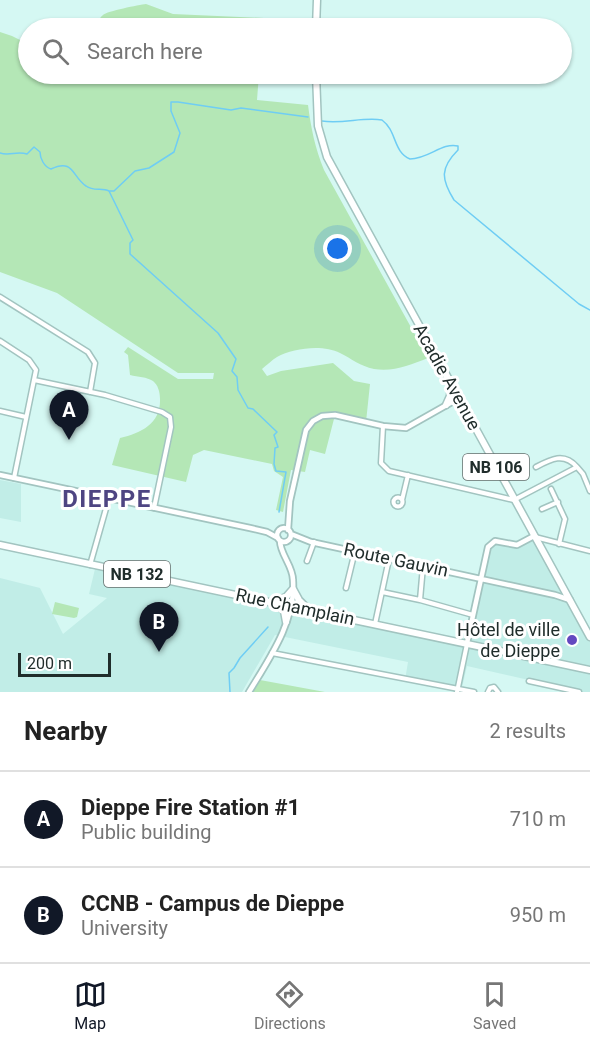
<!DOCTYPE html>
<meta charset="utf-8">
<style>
:root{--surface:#fff;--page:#f6f6f6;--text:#222;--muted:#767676;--line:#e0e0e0;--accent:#111827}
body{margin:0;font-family:Roboto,sans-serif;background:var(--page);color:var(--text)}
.scale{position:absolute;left:18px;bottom:15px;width:93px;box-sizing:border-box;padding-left:6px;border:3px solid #202d2b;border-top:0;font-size:16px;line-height:21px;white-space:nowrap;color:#202d2b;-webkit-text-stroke:4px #fff;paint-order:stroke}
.you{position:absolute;left:338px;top:249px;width:21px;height:21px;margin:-15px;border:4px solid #fff;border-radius:50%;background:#1a73e8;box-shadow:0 0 0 9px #1a73e833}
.badge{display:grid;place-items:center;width:39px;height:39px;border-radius:50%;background:var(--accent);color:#fff;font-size:20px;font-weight:700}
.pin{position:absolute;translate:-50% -50px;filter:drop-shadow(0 2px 3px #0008)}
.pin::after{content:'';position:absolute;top:32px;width:21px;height:18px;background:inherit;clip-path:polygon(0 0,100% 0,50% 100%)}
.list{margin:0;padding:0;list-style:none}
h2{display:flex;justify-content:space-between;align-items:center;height:78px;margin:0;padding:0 24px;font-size:26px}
h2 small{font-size:20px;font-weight:400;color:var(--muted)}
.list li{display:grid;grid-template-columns:39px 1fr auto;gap:18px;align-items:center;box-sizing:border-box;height:96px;padding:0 24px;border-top:2px solid var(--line)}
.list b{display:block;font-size:22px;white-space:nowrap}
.list p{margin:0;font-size:20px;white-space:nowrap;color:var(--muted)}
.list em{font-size:20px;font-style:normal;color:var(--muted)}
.icon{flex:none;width:33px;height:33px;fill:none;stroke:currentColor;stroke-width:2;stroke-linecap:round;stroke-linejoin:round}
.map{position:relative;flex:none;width:590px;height:692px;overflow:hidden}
.search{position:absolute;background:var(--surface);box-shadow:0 2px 4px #0004;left:18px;right:18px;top:18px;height:66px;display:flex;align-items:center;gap:15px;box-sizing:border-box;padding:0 21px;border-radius:33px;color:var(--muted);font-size:22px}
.sheet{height:270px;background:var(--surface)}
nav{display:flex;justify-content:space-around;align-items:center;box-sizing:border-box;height:84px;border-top:2px solid var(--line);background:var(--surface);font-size:16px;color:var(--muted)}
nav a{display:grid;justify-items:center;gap:3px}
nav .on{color:var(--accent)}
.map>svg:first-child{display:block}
.built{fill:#c1ede7}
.green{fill:#b4e7b6}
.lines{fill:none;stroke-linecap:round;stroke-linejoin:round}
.stream{stroke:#6fcdf4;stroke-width:1.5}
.minor-casing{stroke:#a2c4c0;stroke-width:7}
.tertiary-casing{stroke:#a2c4c0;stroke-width:8}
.primary-casing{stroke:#a2c4c0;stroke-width:9}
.minor{stroke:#fff;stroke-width:4}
.tertiary{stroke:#fff;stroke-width:4.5}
.primary{stroke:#fff;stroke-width:6}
.poi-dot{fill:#6348c0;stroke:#fff;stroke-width:2}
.labels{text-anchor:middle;stroke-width:6;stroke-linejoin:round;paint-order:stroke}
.shield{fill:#fff;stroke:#636c6b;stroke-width:1.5}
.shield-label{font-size:16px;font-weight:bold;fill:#202d2b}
.street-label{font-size:18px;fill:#202d2b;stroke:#fff}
.poi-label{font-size:18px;fill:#202d2b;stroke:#fff;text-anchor:end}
.district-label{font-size:24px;font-weight:bold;letter-spacing:1.5px;fill:#4e4582;stroke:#fff}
</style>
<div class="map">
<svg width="590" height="692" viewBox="0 0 590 692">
<rect width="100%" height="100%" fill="#d5f8f3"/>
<path class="built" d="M0,480L21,484V522L0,518Z
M534,536L590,637V692H581L467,666L461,692L405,680L408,662L275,635L242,692H0V578L40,588L63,634L107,598L89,594L95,569L274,602L466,643L487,549L495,541L513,545Z"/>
<path class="green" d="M146,4L173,14L264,18L263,28H96C97,24 99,18 103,15C107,11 139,5 146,4Z
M0,32L12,36L28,44V74H259L257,100L308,105C311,128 315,148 324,170L428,358C410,365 394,372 374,369C360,366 352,359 340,353C323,344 293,348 277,357C272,360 267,365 262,369L267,376L281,371L333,363L354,381L370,384L366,422L335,415L325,454L310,450L305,472L291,470L283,512L276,510L283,477L274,471L272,464L204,450L193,455L186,482L112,465L120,438C142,433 161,423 160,399C160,392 158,385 153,381C147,377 138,377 130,375L128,355L124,352L128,347L178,379H213L214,373H178L57,293L0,272Z
M55,602L79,608L77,617L74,618L52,614Z
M260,680L325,692H253Z"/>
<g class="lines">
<path class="stream" d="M322,121C343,124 363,117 382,120C397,131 393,152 410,159C429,159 442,142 458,146V150C440,168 441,179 454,200L579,304L590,310
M0,153C9,156 17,151 27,154L34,147L40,152C40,158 44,167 51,169C74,158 72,177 86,186C94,192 102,187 109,191L133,240L130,243V254L218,333L236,359L232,371L237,377L238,390L248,408L253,409L277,432L274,435L278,447L275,448L274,464L276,471L286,472L279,512
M110,191H114L135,171L149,168L174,152L180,133L171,111V102H178L231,110L241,108L308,117
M230,692L229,673L234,668L240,658L268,627"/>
<g class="minor-casing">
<path id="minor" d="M0,297L88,352L95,363L90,392
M0,341L29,360L36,370L14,478
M34,380L105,395L162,412L170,417L171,427L154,508
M0,411L26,417
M383,426L381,463L389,471L514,500L577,467L583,474L590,491
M536,467C551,459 564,452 577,467
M551,489L565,519L559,544
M393.5 502a4.5 4.5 0 1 1 9 0a4.5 4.5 0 1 1-9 0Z
M402,500L408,475
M542,509L558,502
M535,537L590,551
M307,561L314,542
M90,565L109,498
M346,588L355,551
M382,592L420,600L423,566
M420,600L473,615
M375,624L389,559
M272,653L474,692
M529,681L579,692
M457,692L467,644
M488,692L490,688L494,687L498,692"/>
</g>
<g class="tertiary-casing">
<path id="tertiary" d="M0,475L250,528L267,532L278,538
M277 535a7 7 0 1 1 14 0a7 7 0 1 1-14 0Z
M288,530L290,501L306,430L313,421L322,416L335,415L383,426L406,428L459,398
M291,534L311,542L555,595L570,600
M467,643L488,547L495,541L517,545L534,536
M249,692C269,659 296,621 293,580C293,566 280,554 280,541"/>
</g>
<g class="primary-casing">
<path id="primary" d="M316,28L317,0
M316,74L318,126L327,157L590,637
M446,405L450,396L451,386
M0,545L590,670
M274,602L286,597L293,589L299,600L306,607
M274,602L284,611L286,622"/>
</g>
<use href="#minor" class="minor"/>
<use href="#tertiary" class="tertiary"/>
<use href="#primary" class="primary"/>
</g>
<circle class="poi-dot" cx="572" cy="640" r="6"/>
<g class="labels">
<g class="shield">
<rect x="463" y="454" width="66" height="26" rx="4.5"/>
<rect x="104" y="561" width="66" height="26" rx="4.5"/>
</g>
<g class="shield-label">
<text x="496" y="473">NB 106</text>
<text x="137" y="580">NB 132</text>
</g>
<g class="street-label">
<text transform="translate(447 377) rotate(61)" y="6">Acadie Avenue</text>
<text transform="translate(396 560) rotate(12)" y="6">Route Gauvin</text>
<text transform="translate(295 607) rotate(12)" y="6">Rue Champlain</text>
</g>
<g class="poi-label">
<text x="560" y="636">Hôtel de ville<tspan x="560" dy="21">de Dieppe</tspan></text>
</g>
<g class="district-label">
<text x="107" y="507">DIEPPE</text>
</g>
</g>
</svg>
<div class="scale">200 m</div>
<div class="you"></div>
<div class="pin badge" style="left:69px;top:440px">A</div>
<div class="pin badge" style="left:159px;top:652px">B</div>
<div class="search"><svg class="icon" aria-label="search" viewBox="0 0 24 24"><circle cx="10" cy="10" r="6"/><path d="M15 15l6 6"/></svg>Search here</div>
</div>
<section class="sheet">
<h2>Nearby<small>2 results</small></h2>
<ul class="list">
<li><span class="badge">A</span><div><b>Dieppe Fire Station #1</b><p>Public building</p></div><em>710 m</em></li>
<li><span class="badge">B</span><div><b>CCNB - Campus de Dieppe</b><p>University</p></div><em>950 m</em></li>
</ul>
</section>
<nav>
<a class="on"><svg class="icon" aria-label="map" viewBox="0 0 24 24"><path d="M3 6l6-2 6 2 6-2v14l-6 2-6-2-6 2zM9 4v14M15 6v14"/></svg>Map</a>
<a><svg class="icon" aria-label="directions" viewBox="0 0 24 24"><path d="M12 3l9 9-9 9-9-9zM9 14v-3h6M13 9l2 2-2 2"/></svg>Directions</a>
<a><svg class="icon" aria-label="saved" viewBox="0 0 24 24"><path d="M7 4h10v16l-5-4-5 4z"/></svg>Saved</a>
</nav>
